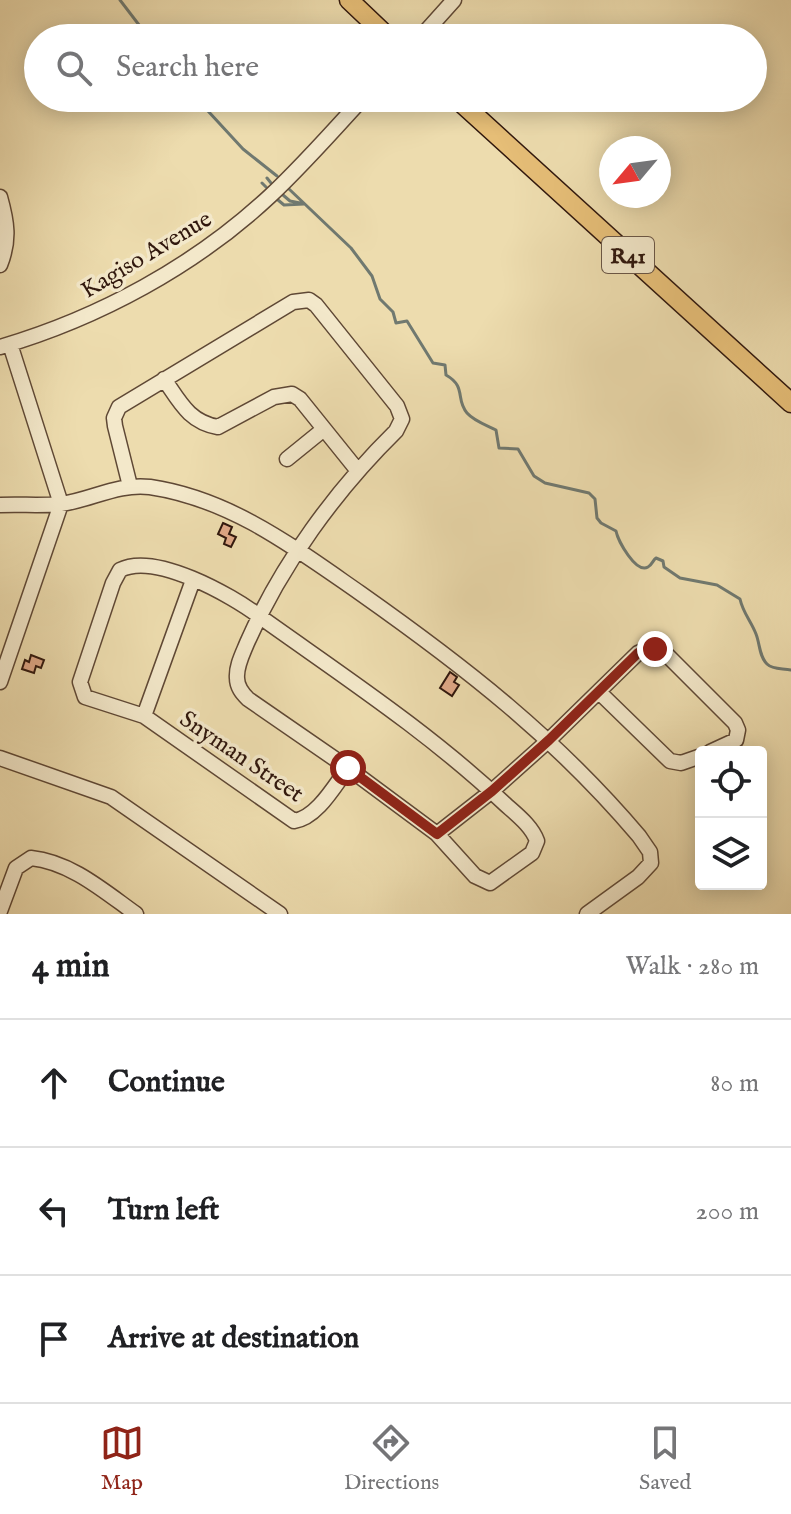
<!DOCTYPE html>
<meta charset="utf-8">
<style>
:root{--surface:#fff;--page:#f2f2f2;--text:#202124;--muted:#757577;--line:#e0e0e0;--accent:#8f2418}
body{margin:0;font-family:"IM FELL English",serif;background:var(--page);color:var(--text)}
.controls{position:absolute;right:24px;bottom:24px;display:grid;overflow:hidden;border-radius:8px;box-shadow:0 4px 20px #0003}
.controls button{width:72px;height:72px;display:grid;place-items:center;padding:0;border:0;border-bottom:2px solid var(--line);background:var(--surface);color:var(--text);font:40px sans-serif}
.compass{position:absolute;left:599px;top:136px;width:72px;height:72px;border-radius:50%;background:var(--surface);box-shadow:0 4px 20px #0003;rotate:241deg}
.stop{position:absolute;width:24px;height:24px;margin:-18px;border:6px solid #8f2418;border-radius:50%;background:#fff}
.stop.end{background:#8f2418;border-color:#fff;box-shadow:0 2px 8px #0008}
.list{margin:0;padding:0;list-style:none}
h2{display:flex;justify-content:space-between;align-items:center;height:104px;margin:0;padding:0 32px;font-size:34px}
h2 small{font-size:26px;font-weight:400;color:var(--muted)}
.list li{display:grid;grid-template-columns:52px 1fr auto;gap:24px;align-items:center;box-sizing:border-box;height:128px;padding:0 32px;border-top:2px solid var(--line)}
.list b{display:block;font-size:30px;white-space:nowrap}
.list em{font-size:26px;font-style:normal;color:var(--muted)}
.icon{flex:none;width:44px;height:44px;fill:none;stroke:currentColor;stroke-width:2;stroke-linecap:round;stroke-linejoin:round}
.map{position:relative;flex:none;width:791px;height:914px;overflow:hidden}
.search{position:absolute;background:var(--surface);box-shadow:0 4px 20px #0003;left:24px;right:24px;top:24px;height:88px;display:flex;align-items:center;gap:20px;box-sizing:border-box;padding:0 28px;border-radius:44px;color:var(--muted);font-size:30px}
.sheet{height:488px;background:var(--surface)}
nav{display:flex;justify-content:space-around;align-items:center;box-sizing:border-box;height:112px;border-top:2px solid var(--line);background:var(--surface);font-size:22px;color:var(--muted)}
nav a{display:grid;justify-items:center;gap:4px}
nav .on{color:var(--accent)}
.map>svg:first-child{display:block}
.lines{fill:none;stroke-linecap:round;stroke-linejoin:round}
.stream{stroke:#707970;stroke-width:3}
.building{fill:#e1a988;stroke:#30170d;stroke-width:2}
.minor-casing{stroke:#5f4835;stroke-width:17}
.major-casing{stroke:#30170d;stroke-width:21}
.minor{stroke:#f3e8ca;stroke-width:14}
.major{stroke:#e6be77;stroke-width:18}
.route{stroke:#8f2418;stroke-width:10}
.labels{text-anchor:middle;stroke-width:7;stroke-linejoin:round;paint-order:stroke}
.shield{fill:#f3e8ca;stroke:#6a5646;stroke-width:2}
.shield-label{font-size:22px;font-weight:bold;fill:#30170d}
.street-label{font-size:24px;fill:#30170d;stroke:#f3e8ca}
</style>
<div class="map">
<svg width="791" height="914" viewBox="0 0 791 914">
<rect width="100%" height="100%" fill="#eddcae"/>
<filter id="stains"><feTurbulence type="fractalNoise" baseFrequency=".0025" numOctaves="4"/><feColorMatrix values="0 0 0 0 .2 0 0 0 0 .09 0 0 0 0 .02 0 0 0 .5 -.17"/></filter>
<radialGradient id="worn" r=".72"><stop offset=".6" stop-color="#630" stop-opacity="0"/><stop offset="1" stop-color="#630" stop-opacity=".3"/></radialGradient>
<g class="lines">
<path class="stream" d="M120,0L149,38
M196,98L243,149L277,176
M267,178L271,183
M262,183L266,187
M289,189L351,248L372,276L380,299L393,312L396,323L407,321L433,363L445,365L446,375C467,387 455,399 467,413C474,421 486,425 496,430L499,448L518,449L534,476L545,483L589,493L595,499L597,518L601,523L616,531C618,541 636,574 648,567C652,565 653,560 656,558L663,561L664,567L680,578L717,585L740,599C743,613 751,621 756,634C760,644 759,656 767,664C773,670 783,668 791,670
M283,195L290,201L300,203
M278,200L284,205L304,204"/>
</g>
<path class="building" d="M223,523L232,527L229,534L236,537L231,547L224,544L226,538L218,534Z
M31,655L44,660L41,668L36,666L34,673L22,669L25,660L29,662Z
M450,672L457,677L454,682L459,685L452,696L440,688Z"/>
<g class="lines">
<g class="minor-casing">
<path id="minor" d="M420,38L454,0
M0,197C7,222 10,240 0,265
M0,347C99,318 195,266 270,196C303,165 333,131 363,98
M164,379C180,402 189,422 218,427L274,397L292,394L300,399L358,471
M287,459L324,429
M130,486L115,426L114,418L119,407L293,302L309,300L316,305L397,406L402,419L396,431C336,490 281,565 247,643C243,653 236,666 237,678C237,687 242,693 248,699L348,768C335,785 317,818 294,821L144,716L85,697L80,682L113,583L120,570C155,552 231,595 259,616C343,676 430,733 505,804C516,814 532,826 537,841L532,853L490,883L475,876L437,834L492,791L549,740L638,653L649,648L665,653L735,723L738,730L736,740L710,752
M0,505C20,504 41,506 61,504C91,500 118,483 150,487C231,499 295,548 360,593C465,667 555,737 639,836L650,852L651,863L638,877L587,914
M0,682L61,504L10,344
M599,692L670,761L681,763L701,756
M144,716L193,580
M0,758L111,797L280,914
M348,768L437,834
M0,911L16,868L31,858C71,862 105,892 136,914"/>
</g>
<g class="major-casing">
<path id="major" d="M349,0L389,38
M456,98L791,403"/>
</g>
<use href="#minor" class="minor"/>
<use href="#major" class="major"/>
</g>
<g class="lines">
<path class="route" d="M348,768L437,834L492,791L549,740L638,653L649,648L655,649"/>
</g>
<g class="labels">
<rect class="shield" x="602" y="237" width="52" height="36" rx="6"/>
<g class="shield-label">
<text x="628" y="263">R41</text>
</g>
<g class="street-label">
<text transform="translate(146 254) rotate(-31)" y="8">Kagiso Avenue</text>
<text transform="translate(242 756) rotate(34)" y="8">Snyman Street</text>
</g>
</g>
<rect width="100%" height="100%" filter="url(#stains)"/>
<rect width="100%" height="100%" fill="url(#worn)"/>
</svg>
<div class="controls">
<button><svg class="icon" aria-label="locate" viewBox="0 0 24 24"><circle cx="12" cy="12" r="6"/><path d="M12 2v4M12 18v4M2 12h4M18 12h4"/></svg></button>
<button><svg class="icon" aria-label="layers" viewBox="0 0 24 24"><path d="M12 4l9 5-9 5-9-5zM3 14l9 5 9-5"/></svg></button>
</div>
<svg class="compass" viewBox="-18 -18 36 36"><path d="M0-13l5 13h-10z" fill="#e53935"/><path d="M0 13l5-13h-10z" fill="#757577"/></svg>
<div class="stop" style="left:348px;top:768px"></div>
<div class="stop end" style="left:655px;top:649px"></div>
<div class="search"><svg class="icon" aria-label="search" viewBox="0 0 24 24"><circle cx="10" cy="10" r="6"/><path d="M15 15l6 6"/></svg>Search here</div>
</div>
<section class="sheet">
<h2>4 min<small>Walk · 280 m</small></h2>
<ul class="list">
<li><svg class="icon" aria-label="ahead" viewBox="0 0 24 24"><path d="M12 20V5M6 11l6-6 6 6"/></svg><div><b>Continue</b></div><em>80 m</em></li>
<li><svg class="icon" aria-label="left" viewBox="0 0 24 24"><path d="M17 20v-9H6M10 6l-5 5 5 5"/></svg><div><b>Turn left</b></div><em>200 m</em></li>
<li><svg class="icon" aria-label="arrive" viewBox="0 0 24 24"><path d="M6 21V4h12l-3 4 3 4H6"/></svg><div><b>Arrive at destination</b></div></li>
</ul>
</section>
<nav>
<a class="on"><svg class="icon" aria-label="map" viewBox="0 0 24 24"><path d="M3 6l6-2 6 2 6-2v14l-6 2-6-2-6 2zM9 4v14M15 6v14"/></svg>Map</a>
<a><svg class="icon" aria-label="directions" viewBox="0 0 24 24"><path d="M12 3l9 9-9 9-9-9zM9 14v-3h6M13 9l2 2-2 2"/></svg>Directions</a>
<a><svg class="icon" aria-label="saved" viewBox="0 0 24 24"><path d="M7 4h10v16l-5-4-5 4z"/></svg>Saved</a>
</nav>
